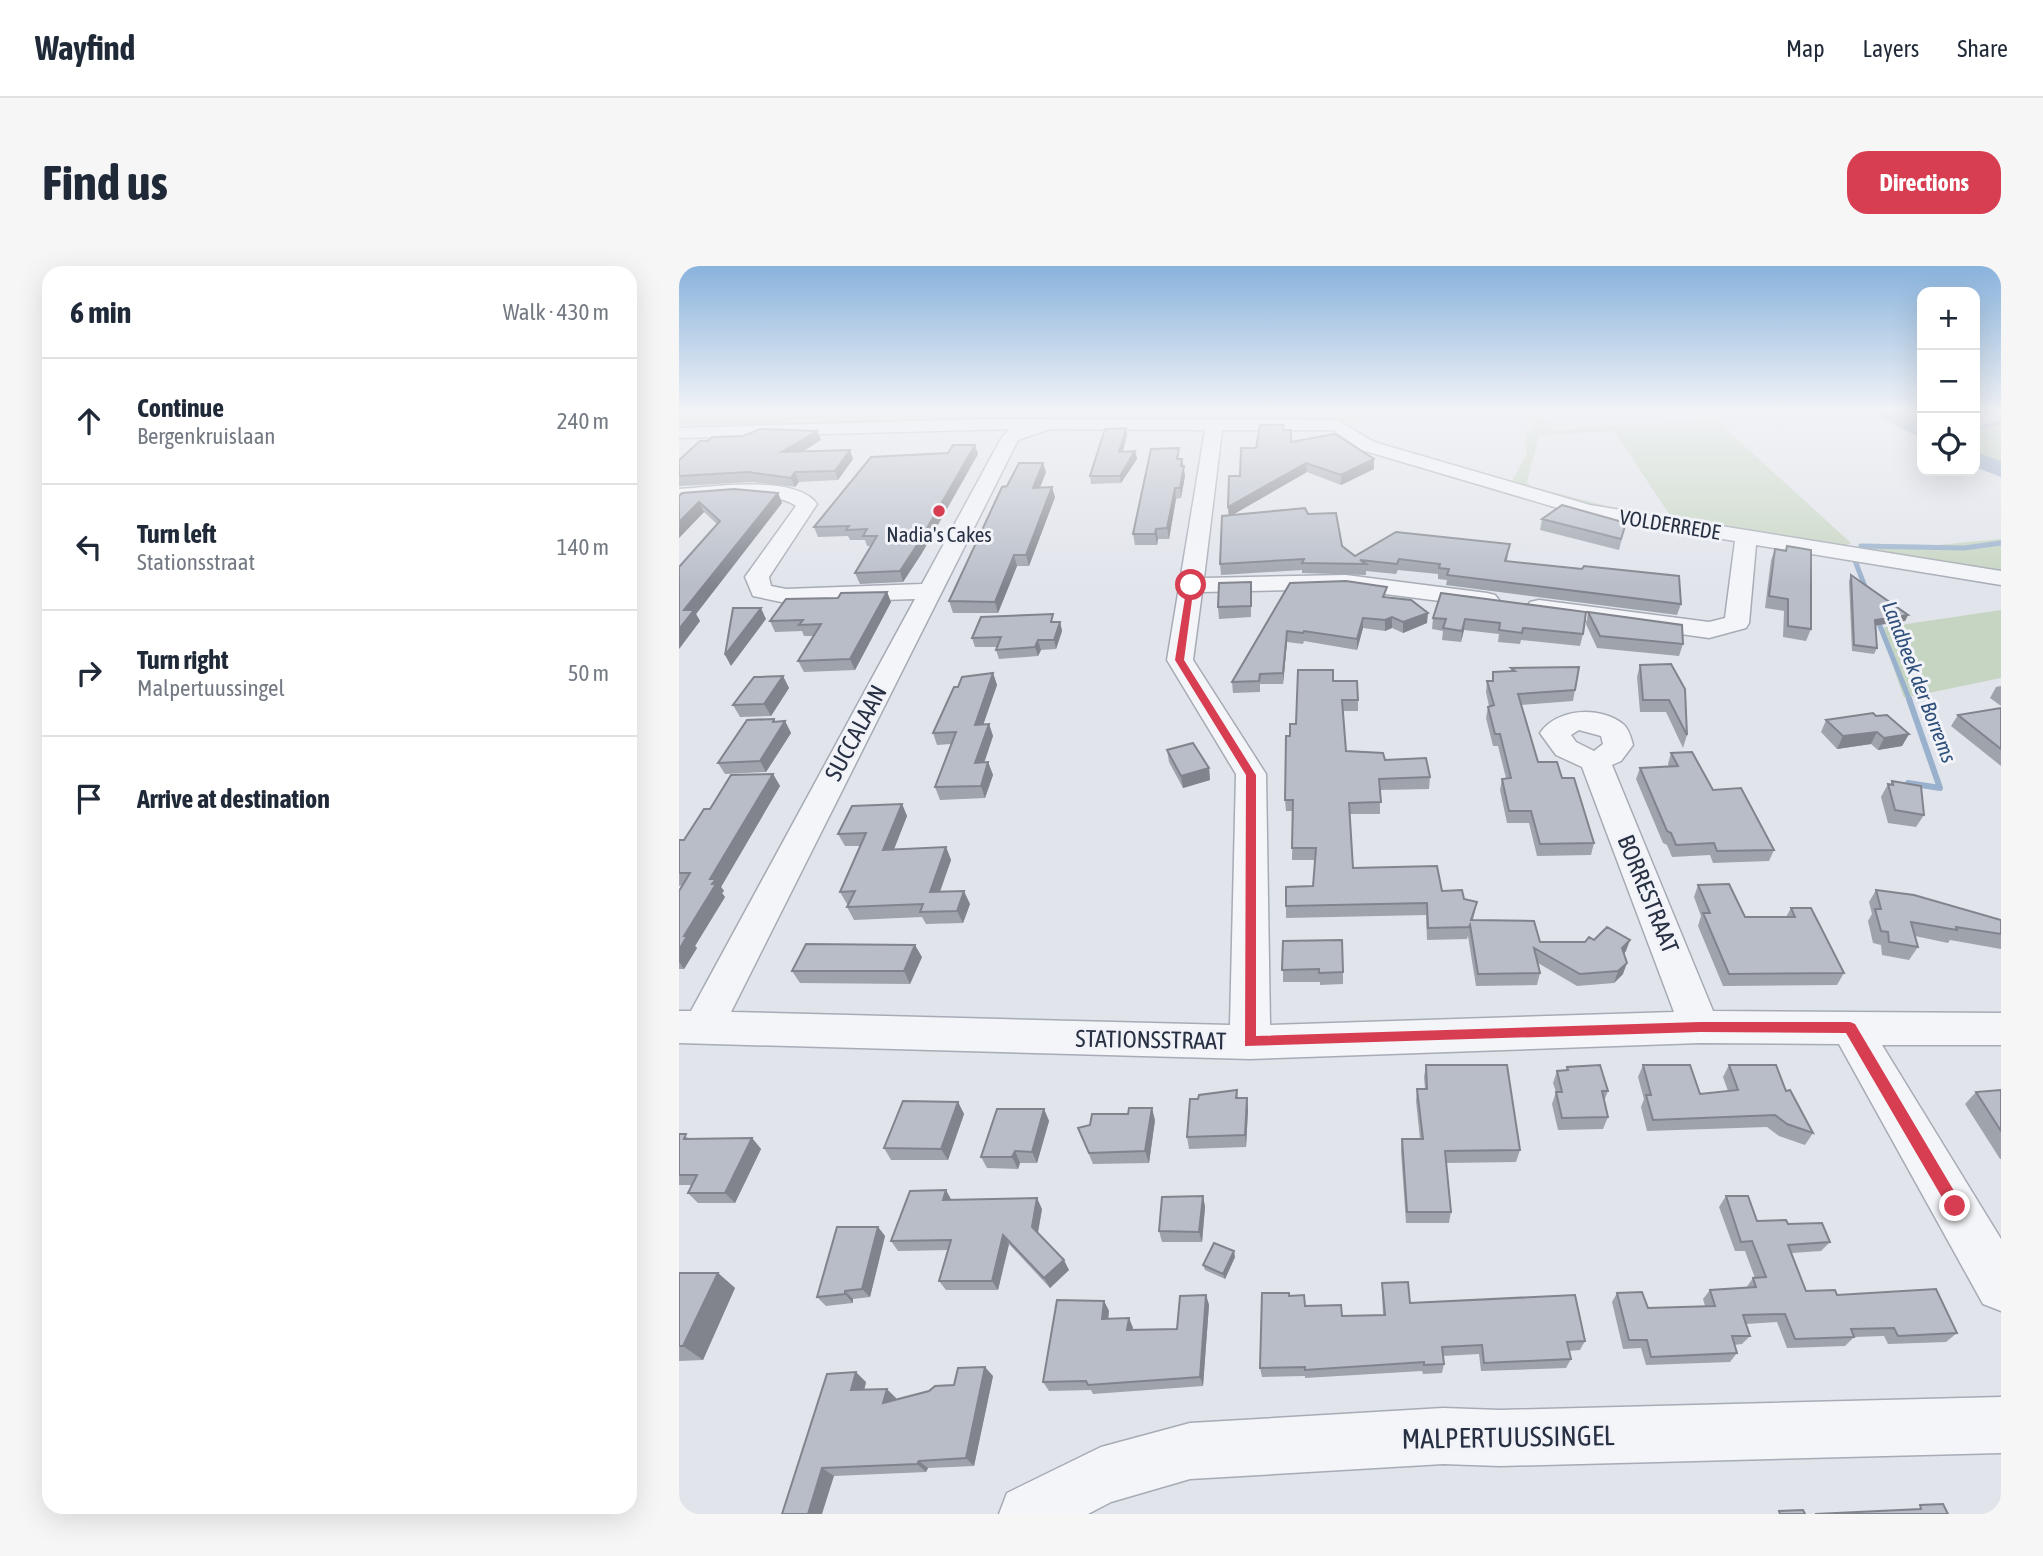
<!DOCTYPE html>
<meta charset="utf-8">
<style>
:root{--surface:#fff;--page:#f6f6f7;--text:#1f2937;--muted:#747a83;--line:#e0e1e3;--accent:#d73e52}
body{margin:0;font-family:"Asap Condensed",sans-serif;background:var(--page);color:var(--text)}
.controls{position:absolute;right:21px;top:21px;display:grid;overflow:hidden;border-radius:14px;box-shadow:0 7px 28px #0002}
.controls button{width:63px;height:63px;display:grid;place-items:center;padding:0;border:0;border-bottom:2px solid var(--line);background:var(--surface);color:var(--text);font:35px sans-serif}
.stop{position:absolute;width:21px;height:21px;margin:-16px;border:5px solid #d73e52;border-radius:50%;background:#fff}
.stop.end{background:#d73e52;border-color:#fff;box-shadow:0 2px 7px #0008}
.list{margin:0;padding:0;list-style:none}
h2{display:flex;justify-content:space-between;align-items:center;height:91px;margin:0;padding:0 28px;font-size:30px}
h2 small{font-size:23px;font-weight:400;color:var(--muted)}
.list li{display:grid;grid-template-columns:46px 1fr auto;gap:21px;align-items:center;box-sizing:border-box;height:126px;padding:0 28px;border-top:2px solid var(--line)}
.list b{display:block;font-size:26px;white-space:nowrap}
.list p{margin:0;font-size:23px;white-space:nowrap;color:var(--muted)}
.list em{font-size:23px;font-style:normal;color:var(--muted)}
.icon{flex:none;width:38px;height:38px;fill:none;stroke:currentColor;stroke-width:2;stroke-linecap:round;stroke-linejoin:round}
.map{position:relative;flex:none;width:1322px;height:1248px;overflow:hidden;border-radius:21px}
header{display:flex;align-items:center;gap:42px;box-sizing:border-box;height:98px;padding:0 35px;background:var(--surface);border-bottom:2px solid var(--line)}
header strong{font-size:33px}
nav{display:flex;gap:38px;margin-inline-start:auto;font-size:24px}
.intro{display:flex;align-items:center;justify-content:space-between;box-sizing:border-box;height:168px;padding:0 42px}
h1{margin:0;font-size:49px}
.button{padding:18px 32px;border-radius:21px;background:var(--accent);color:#fff;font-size:24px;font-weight:700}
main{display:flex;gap:42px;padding:0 42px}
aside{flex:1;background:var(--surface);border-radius:21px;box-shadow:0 7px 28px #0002}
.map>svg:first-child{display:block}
.green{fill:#c6d5c1;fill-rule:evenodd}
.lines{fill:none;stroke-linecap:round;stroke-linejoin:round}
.stream-far2{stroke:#9ab1cd;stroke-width:3.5}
.stream-far1{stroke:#9ab1cd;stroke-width:5}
.stream{stroke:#9ab1cd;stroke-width:6}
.river{fill:#9ab1cd;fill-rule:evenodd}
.minor-casing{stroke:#a6abb5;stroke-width:3}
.minor{fill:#f4f5f8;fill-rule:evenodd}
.wall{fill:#9ea3ac}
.shaded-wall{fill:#81848c}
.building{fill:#b8bdc8;stroke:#81848c;stroke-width:2}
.route{fill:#d73e52}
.poi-dot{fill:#d73e52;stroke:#f1f3f8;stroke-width:2.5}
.labels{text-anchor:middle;stroke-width:6;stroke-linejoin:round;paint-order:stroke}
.far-street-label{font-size:21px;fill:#283143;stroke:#f1f3f8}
.far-poi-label{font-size:21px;fill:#283143;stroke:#f1f3f8}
.far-water-label{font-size:21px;font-style:italic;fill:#2f4f7a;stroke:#f1f3f8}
.street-label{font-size:24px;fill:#283143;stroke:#f1f3f8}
.near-street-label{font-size:28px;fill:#283143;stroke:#f1f3f8}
</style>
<header>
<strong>Wayfind</strong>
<nav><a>Map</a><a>Layers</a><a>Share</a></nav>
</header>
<div class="intro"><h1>Find us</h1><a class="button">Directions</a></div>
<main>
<aside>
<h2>6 min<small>Walk · 430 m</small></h2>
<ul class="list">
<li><svg class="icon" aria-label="ahead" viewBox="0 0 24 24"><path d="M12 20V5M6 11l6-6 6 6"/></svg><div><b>Continue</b><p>Bergenkruislaan</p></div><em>240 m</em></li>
<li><svg class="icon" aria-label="left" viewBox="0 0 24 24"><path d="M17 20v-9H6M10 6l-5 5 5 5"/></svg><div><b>Turn left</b><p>Stationsstraat</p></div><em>140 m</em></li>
<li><svg class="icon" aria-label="right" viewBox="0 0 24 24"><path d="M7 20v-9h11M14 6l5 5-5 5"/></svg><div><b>Turn right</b><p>Malpertuussingel</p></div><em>50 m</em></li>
<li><svg class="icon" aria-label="arrive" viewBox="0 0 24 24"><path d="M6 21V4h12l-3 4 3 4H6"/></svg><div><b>Arrive at destination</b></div></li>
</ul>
</aside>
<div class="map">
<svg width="1322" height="1248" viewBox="0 0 1322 1248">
<rect width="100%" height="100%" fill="#e1e4eb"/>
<path class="green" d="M0,146H269V156L0,164Z
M531,146H739L662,155L657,149L652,154L524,159Z
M843,146H860L875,164L1037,154L1172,277L1161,282L940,250L809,215L814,210L833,215L847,189V166L858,164ZM935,165L992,251L991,252L947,245L851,220L848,216L860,170Z
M1322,155V202L1296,191V162Z
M1322,273V309L1182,284L1179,278L1259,279Z
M1322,344V412L1225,432L1201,362Z"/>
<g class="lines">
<path class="stream-far2" d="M1296,163L1322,156"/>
<path class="stream-far1" d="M1182,280L1285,282L1322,277
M1175,292L1188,326
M1197,350L1231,435"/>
<path class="stream" d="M1229,517L1261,522L1230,433"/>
<path class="river" d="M1196,146H1223L1243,157V173L1200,150Z
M1296,186L1322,195V211L1296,201Z"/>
<g class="minor-casing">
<path id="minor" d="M301,153L658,154L695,176L911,239L1322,305V319L1077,279L1070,357L1067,362L1030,372L860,348L851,346L848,341L851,336L860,334L1030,356L1046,352L1056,275L909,251L683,184L654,164H543L525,312L667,309L808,327L816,329L820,334L816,339L808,341L667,323L523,326L514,394L587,508L591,759L995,746L903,501L877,489L861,467C878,442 921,440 944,458C950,463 952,472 954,479L942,495L933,499L1034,745L1322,747V779H1203L1322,973V1045L1304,1038L1160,778L1021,777L571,793L0,777V745H12L236,333L107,337L74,330L66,311L117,240C91,222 30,233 0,235V223C33,221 117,208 138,238L90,311L92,320L107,323L243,318L323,171L331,163L0,172V162ZM371,163L526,164L488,394L557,508L551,759L52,746L339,174ZM900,464L922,470L924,478L915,485L897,476L892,469Z
M1322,1131V1187L821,1200L764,1198L511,1213L432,1236L409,1248H320L328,1227L422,1181L511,1157L764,1142L821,1144Z"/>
</g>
<use href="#minor" class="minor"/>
</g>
<path class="wall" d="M605,159V164L612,176L695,203L662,219L628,206L553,249L629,248L663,280L676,290L829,288L828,295L1002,338L998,349L767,319L768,314L759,313V308L719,304L717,308L687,305V309L623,307V304L542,309L541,298L550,250L549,241L561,210L577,182Z
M447,162L448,169L444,186L456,185L458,193L442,217L412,218L411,210Z
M138,165L142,174L122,186L174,193L159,214L120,216L116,221L74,216L0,220V194L29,175L64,170Z
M299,188L243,287L224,316L181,318L176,307L192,280H188L186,274H171L169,270L139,271L135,261Z
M501,193H503L506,210L502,232L497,233L490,273H479L478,279H456L454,268Z
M367,206L361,221L376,231L350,300H338L319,347H274L270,335Z
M99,227L103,237L17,348L21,355L0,383L38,258L25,246L0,272V230Z
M863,253L947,257L940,284L861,264Z
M1108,280L1132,363L1127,375L1104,371L1105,345L1086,342L1092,294L1096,283L1106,285Z
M1172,309L1229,349L1226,355L1197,359L1198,382L1195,388L1173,385L1170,315Z
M572,316V351L540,353L539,341Z
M611,317L708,331L748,357L724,367L713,362L706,365L684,362L678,384L625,375L624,378L608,376L604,418H581V426L554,427L553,416Z
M208,326L212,336L176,404L125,406L119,395L135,370H125L123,365L96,366L91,355L159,332Z
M762,327L904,368L901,380L842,374L841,378L819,376L820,368L785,364L782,376L763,374L764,365L753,363L754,352Z
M909,346L1004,378L1000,390L918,382L907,358Z
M376,356H381L383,365L377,383L362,384L359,390L320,393L317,384L318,381H296L293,372Z
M992,398L1008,469L1004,482L987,446H961L958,411L961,399Z
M832,402L896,424L894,435L842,439L859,496L883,512L915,577L912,589L858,590L850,557H828L821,524L823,513L827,512L819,480H814L807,452L809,441L810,440L807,426L808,415H813L814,406L832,405Z
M314,407L318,419L304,458H310L314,470L305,497L309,496L314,509L306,532L261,534L256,521L272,478L258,479L254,467L279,421Z
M104,410L110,422L92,450L61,451L54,439Z
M654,415L679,434V445H664L667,485L706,494L751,511L750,523L701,524V548H671L674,602L763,625L785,633L798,636L794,654L861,676H906L915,674L947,685L945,688L944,708L935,717L898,720L859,697L861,707L858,719L797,720L789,670L788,673L748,674L747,649L607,652V640L634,620L636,594H613L614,545H607L606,534L611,470L617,458Z
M1322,420V440L1311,432L1317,421Z
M1322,442V500L1272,460L1279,449Z
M1197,450L1230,468L1223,480L1199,484L1192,478L1158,483L1142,466L1147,454Z
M95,453L96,456L106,455L112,467L87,506L46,508L39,497Z
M488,484L530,502L531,514L504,522L490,496Z
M992,487L1034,524L1095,584L1090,595L1034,597L1031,589L993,591L988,579L984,577L957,513L961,502L990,501L989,498Z
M94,508L101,520L42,621L45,625L43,627L46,631L16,680L18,682L5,703H0V625L4,619L0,620V574H5L31,543Z
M1213,515L1245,549L1237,561L1209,557L1202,531L1209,518L1211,519Z
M223,538L228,550L215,583L267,581L272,594L261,626L291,638L284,657L247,658L243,651L175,654L168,641L170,638H168L161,626L181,580H166L159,568Z
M1019,619L1066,651H1107L1112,642L1165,707L1158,719L1044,720L1019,660L1022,650L1015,631Z
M1197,624L1322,654V683L1271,674L1269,677L1236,670L1239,681L1230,694L1203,689L1202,679L1194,677L1189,655L1193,648L1190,636Z
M604,675L664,706V718L641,719V716H604Z
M243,691L231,718L121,717L113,705Z
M747,799L841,884L837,896L767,897L772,946L770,957H727L722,885L723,873H741L737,835L738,823H746L745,811Z
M964,799L1021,828L1049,825L1044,811L1050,799L1107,825L1134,867L1126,879L1100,870L1088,861L968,865L962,841L965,833L959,811Z
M888,801L929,825L925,835L929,851L924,863L879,864L873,838L877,826L874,817L878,805L887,804Z
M558,824L559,832H568L569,844L567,881L510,883L508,871L519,833Z
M1322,824V893H1321L1286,838L1297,826Z
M279,836L285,848L269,894H212L205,882Z
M365,843L370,855L358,897H341L339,903L308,902L302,891Z
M476,854L470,897L414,898L399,862Z
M0,868L12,873L73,872L82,883L56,937H19L9,927L13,919H0Z
M524,930L526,941L523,976H483L480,965Z
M1047,930L1078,955L1109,958L1151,976L1142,985L1113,987L1127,1025L1158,1029L1278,1067L1267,1076L1209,1078L1205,1070L1175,1071L1166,1080L1108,1082L1098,1056L1067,1058L1071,1070L1063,1078L1055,1079L1058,1087L1051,1096L967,1099L962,1082L944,1083L933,1036L938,1027L969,1042L1026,1040L1024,1033L1031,1024L1067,1022L1074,1012H1076L1066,985H1056L1040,941Z
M272,934L363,943L359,967L390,1004L371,1022L330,978L319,1024H267L260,1015L269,984L219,985L212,975Z
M199,961L206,970L191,1031L174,1033V1037L147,1040L138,1031Z
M556,991L546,1013L526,1004L524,999Z
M0,1007H39L56,1022L24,1094L0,1095Z
M703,1017L731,1037L906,1075L901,1084L890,1085L892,1093L887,1102L802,1105L800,1088L764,1090L765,1098L763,1107L744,1108L743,1105L626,1112V1110L583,1111L581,1102L610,1030L626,1040L663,1050L704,1049L703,1027Z
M527,1029L530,1039L524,1120L414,1128L412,1124L370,1125L364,1116L425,1035L430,1045L429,1053L450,1052L454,1062V1064L498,1063Z
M314,1110L295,1200L249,1202L247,1206L155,1210L103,1248L187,1116L185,1124L217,1132V1134Z"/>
<path class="shaded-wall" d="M447,162L448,169L442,193L440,186Z
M138,165L142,174L107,196L103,186Z
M296,179L299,188L243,287L224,316L221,305Z
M171,184L174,193L159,214L156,205Z
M456,185L458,193L442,217L441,210Z
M503,193L506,210L502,232L501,222Z
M695,193V203L662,219V209Z
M364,197L367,206L357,232L354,222Z
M627,197L628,206L550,251L549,241Z
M116,206L120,216L116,221L112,212Z
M373,221L376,231L350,300L347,289Z
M496,222L497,233L490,273L488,262Z
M99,227L103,237L17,348L21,355L0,383V363L5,344Z
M20,236L25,246L0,272V256Z
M477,263L479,273L478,279L476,268Z
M335,289L338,300L319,347L316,336Z
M208,326L212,336L176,404L171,393Z
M82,342L87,353L52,400L46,389Z
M749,347L748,357L724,367V356Z
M1229,349L1226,355L1194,360L1196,354Z
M713,351V362L706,365V354Z
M684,352V362L678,384V373Z
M786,353L785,364L782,376L783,365Z
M381,356L383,365L377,383L375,374Z
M608,365V376L604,418V407Z
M359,374L362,384L359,390L356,381Z
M314,407L318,419L300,471L296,459Z
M104,410L110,422L92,450L85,438Z
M95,453L101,464L106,455L112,467L87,506L81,495Z
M310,458L314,470L301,509L296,497Z
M1198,466L1192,478L1158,483L1164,470Z
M1230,468L1223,480L1199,484L1205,472Z
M309,496L314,509L306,532L302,520Z
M530,502L531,514L504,522L502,510Z
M94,508L101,520L42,621L45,625L43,627L46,631L16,680L18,682L5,703L0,696V684L5,670L31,613Z
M223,538L228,550L210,596L204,584Z
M267,581L272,594L256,639L251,626Z
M285,625L291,638L284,657L278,645Z
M951,674L947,685L939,693L943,682Z
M236,679L243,691L231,718L225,705Z
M948,697L944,708L935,717L939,705Z
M568,832L569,844L567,881L566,869Z
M279,836L285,848L269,894L262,883Z
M473,842L476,854L470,897L466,885Z
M365,843L370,855L358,897L353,886Z
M73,872L82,883L56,937L46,927Z
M336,885L341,897L339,903L333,891Z
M267,924L273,935L264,934Z
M524,930L526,941L523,976L520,966Z
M358,932L363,943L358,971L353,961Z
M199,961L206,970L191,1031L183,1023Z
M324,969L330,978L319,1024L313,1015Z
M555,985L556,991L546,1013L544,1008Z
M385,994L390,1004L371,1022L365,1012Z
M39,1007L56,1022L24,1094L4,1080Z
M166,1025L174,1033V1037L166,1028Z
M527,1029L530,1039L524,1120L521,1111Z
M425,1035L430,1045L428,1063L423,1053Z
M450,1052L454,1062L452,1074L448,1064Z
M306,1101L314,1110L295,1200L287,1192Z
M177,1106L187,1116L183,1133L172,1124Z
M208,1123L217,1132L213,1146L204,1137Z
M240,1195L249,1202L247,1206L238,1198Z
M143,1202L155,1210L143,1248H129Z"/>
<path class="building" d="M581,159H605L604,164H612V176L656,168L695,193L662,209L627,197L549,241L550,210H561L562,182H577Z
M447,162L440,186L456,185L441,210H411L426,163Z
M81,163L138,165L103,186L171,184L156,205L116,206L112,212L69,206L0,210V194L21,175H29L33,171L64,170Z
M274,179H296L240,276L221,305L176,307L198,270H184L188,263L167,264L170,260L135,261L192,191L269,187Z
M500,182L498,193H503L502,200H505L501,222H496L488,262L477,263L476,268H454L472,183Z
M340,197H364L354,222L373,221L347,289H335L316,336L270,335L323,221L328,220Z
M55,223L99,227L5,344H15L0,363V301L41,255L20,236L0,256V230L3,227Z
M883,239L947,257L942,273L863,253Z
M626,242L629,248L657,247L663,280L676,290L717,266L831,278L826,295L903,303L905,300L1000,310L1002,338L768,309L770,303L760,302L761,298L720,293L718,298L681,294L687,298L623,297L625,293L541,298L543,250Z
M1108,280L1132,284V363L1109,360V333L1090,330L1096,283L1107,285Z
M1172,309L1229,349L1196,354L1198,382L1175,379Z
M667,315L708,321L704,331L732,334L749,347L724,356L713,351L706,354L684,352L678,373L625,365L624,367L608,365L604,407L581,408L580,415L553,416L611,317Z
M572,316V340L539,341L540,317Z
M208,326L171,393L119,395L142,358L120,359L124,354L91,355L107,333L159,332L162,327Z
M762,327L907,346L904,368L844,362L843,367L820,364L821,357L786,353L783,365L764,362L767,353L754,352Z
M54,342H82L46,389Z
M909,346L1003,359L1004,378L921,370Z
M374,348L372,356H381L375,374H359L356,381L317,384L322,371L293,372L302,351Z
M992,398L1006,423L1008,469L990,434H964L961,399Z
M900,401L896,424L839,428L859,496H878L883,512H895L915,577L861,578L852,545H830L823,513L832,512L821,468H816L809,441L815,439L808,415H814V406L836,405L832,402Z
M619,404H654V415H678L679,434H663L667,485L704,487L706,494L747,492L751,511L700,513L702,536L670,537L674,602L758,600L763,625L783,624L785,633L798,636L792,654L855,655L861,676H906L910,671L915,674L928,661L951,674L943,682L948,697L939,705L901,708L855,682L861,707L799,708L791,659L790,661L749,662L748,637L607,640V621L634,620L637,582H613L614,534H606L607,470H611V458H617Z
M314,407L296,459L310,458L296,497L309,496L302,520L256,521L277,466L254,467L275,421H279L283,411Z
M104,410L85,438L54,439L75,411Z
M1322,442V483L1279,449Z
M1194,447L1197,450L1208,449L1230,468L1205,472L1198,466L1164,470L1147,454Z
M95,453L94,456L106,455L81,495L39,497L68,454Z
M514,477L530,502L502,510L488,484Z
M1013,486L1034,524L1062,522L1095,584L1038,585L1035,577L997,579L992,567L988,565L961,502L999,500L992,487Z
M94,508L31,613H37L33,618H37L5,670H8L0,684V625L11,607H0V574H5L25,543H31L52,509Z
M1213,515L1242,520L1245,549L1216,544L1209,518L1214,519Z
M223,538L204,584L267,581L251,626L285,625L278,645L241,646L244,638L168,641L176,625L161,626L187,567L159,568L173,540Z
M1050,618L1066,651H1116L1112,642H1132L1165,707L1050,708L1024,647H1031L1019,619Z
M1197,624L1235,629L1322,654V668L1277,661L1278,664L1232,656L1239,681L1210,676L1209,666L1202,665L1196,643H1202Z
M663,674L664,706L640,707V703L603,704L604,675Z
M127,678L236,679L225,705H113Z
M747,799H828L841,884L766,885L772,946H728L723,873H744L738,823H748Z
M921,799L929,825H923L929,851L883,852L877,826H883L878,805L889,804L888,801Z
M964,799H1011L1021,828L1059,824L1050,799H1097L1107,825L1111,824L1134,867L1108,858L1096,849L974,854L967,829H972Z
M558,824L557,832H568L566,869L508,871L511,833H519L520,829Z
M1322,824V865L1297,826Z
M224,835L279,836L262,883L205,882Z
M450,842H473L466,885L410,887L399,862L411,859L413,848H449Z
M318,843H365L353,886L336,885L333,891H302Z
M0,868H7L5,873L73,872L46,927H9L18,909H0Z
M267,924L264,934L358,932L353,961L385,994L365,1012L324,969L313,1015H260L272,974L212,975L231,925Z
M524,930L520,966L480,965L483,931Z
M1047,930H1069L1078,955L1107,954L1109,958L1143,957L1151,976L1109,979L1127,1025L1156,1024L1158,1029L1257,1023L1278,1067L1219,1070L1215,1062L1172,1063L1175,1071L1116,1073L1106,1048L1064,1049L1071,1070H1053L1058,1087L972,1091L968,1074H950L938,1027L963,1026L969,1042L1036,1040L1031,1024L1077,1021L1074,1012L1087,1011L1073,975L1062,976Z
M158,961H199L183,1023L166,1025V1028L138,1031Z
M535,977L555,985L544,1008L524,999Z
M0,1007H39L4,1080H0Z
M729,1016L731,1037L896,1029L906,1075L888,1076L892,1093L805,1097L803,1079L763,1081L765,1098L745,1099V1096L626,1104V1101L581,1102L583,1027H610V1030L625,1029L626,1040L662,1039L663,1050L706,1049L703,1017Z
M527,1029L521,1111L409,1119L407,1115L364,1116L378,1034L425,1035L423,1053L450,1052L448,1064L498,1063L501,1030Z
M306,1101L287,1192L240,1195L238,1198L143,1202L129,1248H103L148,1108L177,1106L172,1124L208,1123L204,1137L250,1125L256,1120L275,1119L279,1102Z
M1264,1238L1269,1248H1136L1242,1243L1241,1239Z
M1124,1244L1126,1248H1101L1100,1245Z"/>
<linearGradient id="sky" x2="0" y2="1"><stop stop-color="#89b3dd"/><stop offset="0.45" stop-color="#f2f3f6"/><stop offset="1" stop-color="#f2f3f6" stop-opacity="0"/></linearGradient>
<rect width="1322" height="321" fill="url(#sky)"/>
<path class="route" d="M512,317L515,319L505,394L577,509V770L1021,756H1171L1176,758L1281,935L1284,940L1281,945L1276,948L1271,945L1167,767L1021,766L566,780L567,509L496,394L508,319Z"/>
<circle class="poi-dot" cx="260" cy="245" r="7"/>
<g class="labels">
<g class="far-street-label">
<text transform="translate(991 259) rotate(9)" y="7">VOLDERREDE</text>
</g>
<g class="far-poi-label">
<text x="260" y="276">Nadia's Cakes</text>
</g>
<g class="far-water-label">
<text transform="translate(1240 416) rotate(69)" y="7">Landbeek der Borrems</text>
</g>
<g class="street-label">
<text transform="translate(177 467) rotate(-62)" y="8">SUCCALAAN</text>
<text transform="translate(969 628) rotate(68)" y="8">BORRESTRAAT</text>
<text transform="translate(472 774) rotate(1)" y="8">STATIONSSTRAAT</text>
</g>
<g class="near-street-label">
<text transform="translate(829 1171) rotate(-1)" y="10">MALPERTUUSSINGEL</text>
</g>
</g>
</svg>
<div class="controls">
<button>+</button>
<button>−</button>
<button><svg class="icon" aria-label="locate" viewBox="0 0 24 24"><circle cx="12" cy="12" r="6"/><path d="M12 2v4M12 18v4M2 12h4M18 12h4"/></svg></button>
</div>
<div class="stop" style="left:512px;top:319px"></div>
<div class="stop end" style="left:1276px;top:940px"></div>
</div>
</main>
